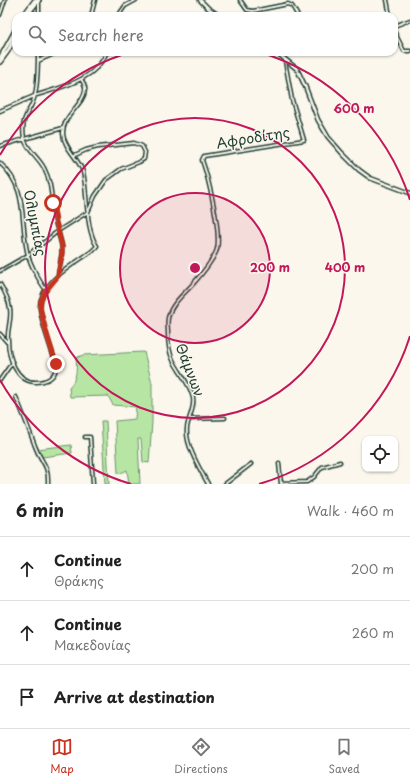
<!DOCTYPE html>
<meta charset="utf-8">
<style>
:root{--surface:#fff;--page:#f2f2f2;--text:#222;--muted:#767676;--line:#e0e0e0;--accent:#c8321e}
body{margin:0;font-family:"Playpen Sans",sans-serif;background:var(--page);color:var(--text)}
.controls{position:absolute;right:12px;bottom:12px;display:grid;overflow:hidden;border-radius:8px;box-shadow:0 1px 3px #0004}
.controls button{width:36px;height:36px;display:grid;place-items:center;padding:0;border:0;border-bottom:1px solid var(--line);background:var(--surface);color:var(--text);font:20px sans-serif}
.stop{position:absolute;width:12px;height:12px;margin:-9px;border:3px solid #c8321e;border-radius:50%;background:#fff}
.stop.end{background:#c8321e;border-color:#fff;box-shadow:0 1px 4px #0008}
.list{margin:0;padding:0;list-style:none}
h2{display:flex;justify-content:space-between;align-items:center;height:52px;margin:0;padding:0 16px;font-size:17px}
h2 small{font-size:13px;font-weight:400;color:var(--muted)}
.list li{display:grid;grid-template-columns:26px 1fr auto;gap:12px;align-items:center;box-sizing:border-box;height:64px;padding:0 16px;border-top:1px solid var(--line)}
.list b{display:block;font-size:15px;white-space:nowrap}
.list p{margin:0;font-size:13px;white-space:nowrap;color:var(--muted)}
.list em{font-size:13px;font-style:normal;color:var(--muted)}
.icon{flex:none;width:22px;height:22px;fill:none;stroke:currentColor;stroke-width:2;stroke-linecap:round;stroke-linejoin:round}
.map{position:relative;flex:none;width:410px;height:484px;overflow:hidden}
.search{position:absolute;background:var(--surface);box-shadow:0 1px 3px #0004;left:12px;right:12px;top:12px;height:44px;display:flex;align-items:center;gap:10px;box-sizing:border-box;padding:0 14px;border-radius:12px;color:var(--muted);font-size:15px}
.sheet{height:244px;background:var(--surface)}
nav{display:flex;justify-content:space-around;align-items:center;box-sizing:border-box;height:56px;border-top:1px solid var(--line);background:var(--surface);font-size:11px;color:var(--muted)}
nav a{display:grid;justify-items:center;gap:2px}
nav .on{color:var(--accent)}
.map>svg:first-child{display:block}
.green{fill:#b7e6a4;stroke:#6b926c}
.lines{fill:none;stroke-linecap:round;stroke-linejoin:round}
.minor-casing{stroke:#1f3d34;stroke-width:5}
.tertiary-casing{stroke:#1f3d34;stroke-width:5.5}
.secondary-casing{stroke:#1f3d34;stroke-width:6}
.minor{stroke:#fbf7ec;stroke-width:2}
.tertiary{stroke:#fbf7ec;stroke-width:2.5}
.secondary{stroke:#fbf7ec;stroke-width:3}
.route{stroke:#c8321e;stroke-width:5}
.ring{fill:none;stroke:#c2185b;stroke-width:2}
.labels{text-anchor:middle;stroke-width:3;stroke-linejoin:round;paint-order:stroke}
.street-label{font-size:14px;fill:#1f3d34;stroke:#fbf7ec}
.centre{fill:#c2185b;stroke:#fbf7ec;stroke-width:2}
.ring-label{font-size:12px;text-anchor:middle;font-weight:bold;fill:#c2185b;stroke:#fbf7ec;stroke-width:3;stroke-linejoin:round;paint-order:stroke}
</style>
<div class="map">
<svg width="410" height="484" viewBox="0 0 410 484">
<rect width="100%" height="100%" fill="#fbf7ec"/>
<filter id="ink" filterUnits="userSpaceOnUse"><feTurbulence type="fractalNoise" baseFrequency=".025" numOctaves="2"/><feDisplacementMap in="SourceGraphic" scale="8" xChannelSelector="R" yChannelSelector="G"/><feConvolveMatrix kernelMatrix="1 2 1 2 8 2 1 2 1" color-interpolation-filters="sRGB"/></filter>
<g filter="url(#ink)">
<path class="green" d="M144,352L152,383V422L149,463L143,462L141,439H138L140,484H129L127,470L119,474L118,473L115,421L135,419L136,407L113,405L108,396L70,397L69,387C77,380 77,369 76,358L83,355Z
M101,421H106L109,484H105Z
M71,445L72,453L42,457L37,449Z"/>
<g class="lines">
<g class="minor-casing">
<path id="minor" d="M37,0L39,4V16
M240,0L247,10L253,11L288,4L292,6L298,16
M387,0L390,16
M0,15L5,0
M91,16L95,0
M118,16L125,6L136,0
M394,26L410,20
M394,31L404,51H410
M38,52C38,66 38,81 35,95C31,113 20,115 24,138C26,149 39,158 44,168C53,185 51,203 55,221C57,230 61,239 62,248C62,257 60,266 58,275
M38,61L58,52
M0,111C11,106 23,101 34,96C61,87 95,81 107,52
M0,146L63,128
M0,163C28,188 20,218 27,251C29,262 39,281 46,290
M0,271L28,255L58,231L88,212L95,196L106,180L121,169L139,162L144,159L145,152L142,146L134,143L98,147L86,150L75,155
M0,284C5,292 9,299 10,309C12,319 7,329 8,339C8,357 16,383 37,382C44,382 52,379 55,372C58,364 53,356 51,349C47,336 41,321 40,307C40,281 75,264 92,251L97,246C85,229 88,194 83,172C79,159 64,148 63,134C62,115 84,105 85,90C86,86 83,82 81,79
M0,334L7,342
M0,380L9,367L13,363
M16,397C23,413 29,430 35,446C41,463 49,464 48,484
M189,419L225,418
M85,437H90L93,484
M279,463L281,484
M281,483L307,482L314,477L322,467L340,462
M208,484C200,469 185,445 187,428C188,418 195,408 193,398C190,384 179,372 173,360C169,352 168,342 168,333C168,328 167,323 168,318C171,304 183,295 193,284C201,275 211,263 216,252C223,237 208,177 202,160L204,156L304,140L292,100L285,61
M225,484L251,464"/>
</g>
<g class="tertiary-casing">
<path id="tertiary" d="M200,0L208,8L220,16
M276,52L297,69L305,86L318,120L328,137L342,153L359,170L370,178L410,193"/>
</g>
<g class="secondary-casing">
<path id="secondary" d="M27,15L33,13L38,16
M23,16L35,0
M26,16L39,0
M0,58L16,29
M0,62L8,51L16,35"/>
</g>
<use href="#minor" class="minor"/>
<use href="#tertiary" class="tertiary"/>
<use href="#secondary" class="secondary"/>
</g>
</g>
<g class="lines" filter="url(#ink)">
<path class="route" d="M53,203L56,222L62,246V253L58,276L45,292L41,300L40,308L46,331L56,364"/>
</g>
<circle cx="195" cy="268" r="75" fill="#c2185b" fill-opacity=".12"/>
<g class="ring">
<circle cx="195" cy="268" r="75"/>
<circle cx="195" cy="268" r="150"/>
<path d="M410 336A225 225 0 0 1 259 484M131 484A225 225 0 0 1 0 380M0 155A225 225 0 0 1 131 52M259 52A225 225 0 0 1 410 200"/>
</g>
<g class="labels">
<g class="street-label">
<text transform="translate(253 138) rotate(-9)" y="5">Αφροδίτης</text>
<text transform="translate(35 223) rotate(79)" y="5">Ολυμπίας</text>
<text transform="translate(190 370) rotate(69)" y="5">Θάμνων</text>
</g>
</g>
<circle cx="195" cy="268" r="6" class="centre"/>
<g class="ring-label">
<text x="354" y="113">600 m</text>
<text x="270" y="272">200 m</text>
<text x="345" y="272">400 m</text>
</g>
</svg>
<div class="controls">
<button><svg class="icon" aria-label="locate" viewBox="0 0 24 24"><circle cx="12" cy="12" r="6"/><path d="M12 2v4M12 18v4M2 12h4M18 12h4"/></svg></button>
</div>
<div class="stop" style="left:53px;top:203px"></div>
<div class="stop end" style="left:56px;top:364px"></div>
<div class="search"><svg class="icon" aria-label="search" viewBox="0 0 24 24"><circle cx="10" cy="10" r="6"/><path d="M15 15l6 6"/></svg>Search here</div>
</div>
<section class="sheet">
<h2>6 min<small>Walk · 460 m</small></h2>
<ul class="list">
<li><svg class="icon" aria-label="ahead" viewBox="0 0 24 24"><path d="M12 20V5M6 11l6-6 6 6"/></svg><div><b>Continue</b><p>Θράκης</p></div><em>200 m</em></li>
<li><svg class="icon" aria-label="ahead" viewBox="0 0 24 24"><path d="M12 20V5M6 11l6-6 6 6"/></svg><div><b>Continue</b><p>Μακεδονίας</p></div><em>260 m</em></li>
<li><svg class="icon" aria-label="arrive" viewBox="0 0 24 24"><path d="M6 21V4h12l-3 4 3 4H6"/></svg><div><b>Arrive at destination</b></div></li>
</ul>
</section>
<nav>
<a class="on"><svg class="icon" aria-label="map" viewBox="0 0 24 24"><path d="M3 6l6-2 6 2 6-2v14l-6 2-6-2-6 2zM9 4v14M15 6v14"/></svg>Map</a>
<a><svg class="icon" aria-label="directions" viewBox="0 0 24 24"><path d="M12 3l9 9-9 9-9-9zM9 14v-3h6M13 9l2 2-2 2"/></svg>Directions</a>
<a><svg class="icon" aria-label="saved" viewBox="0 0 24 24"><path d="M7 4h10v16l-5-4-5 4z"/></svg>Saved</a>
</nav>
